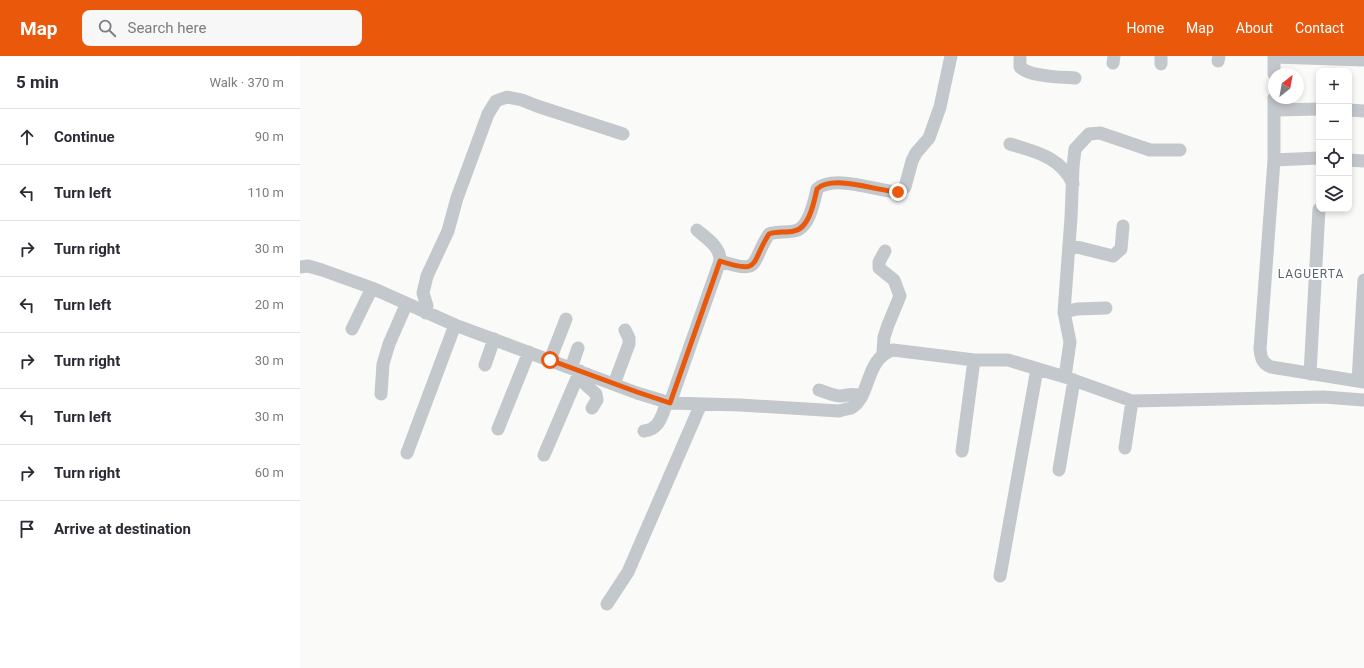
<!DOCTYPE html>
<meta charset="utf-8">
<style>
:root{--surface:#fff;--page:#f7f7f7;--text:#2b2b33;--muted:#7c7c81;--line:#e1e1e2;--accent:#ea580c}
body{margin:0;font-family:Roboto,sans-serif;background:var(--page);color:var(--text)}
.controls{position:absolute;right:12px;top:12px;display:grid;overflow:hidden;border-radius:8px;box-shadow:0 2px 6px #0003}
.controls button{width:36px;height:36px;display:grid;place-items:center;padding:0;border:0;border-bottom:1px solid var(--line);background:var(--surface);color:var(--text);font:20px sans-serif}
.compass{position:absolute;left:968px;top:12px;width:36px;height:36px;border-radius:50%;background:var(--surface);box-shadow:0 2px 6px #0003;rotate:31deg}
.stop{position:absolute;width:12px;height:12px;margin:-9px;border:3px solid #ea580c;border-radius:50%;background:#fff}
.stop.end{background:#ea580c;border-color:#fff;box-shadow:0 1px 4px #0008}
.list{margin:0;padding:0;list-style:none}
h2{display:flex;justify-content:space-between;align-items:center;height:52px;margin:0;padding:0 16px;font-size:17px}
h2 small{font-size:13px;font-weight:400;color:var(--muted)}
.list li{display:grid;grid-template-columns:26px 1fr auto;gap:12px;align-items:center;box-sizing:border-box;height:56px;padding:0 16px;border-top:1px solid var(--line)}
.list b{display:block;font-size:15px;white-space:nowrap}
.list em{font-size:13px;font-style:normal;color:var(--muted)}
.icon{flex:none;width:22px;height:22px;fill:none;stroke:currentColor;stroke-width:2;stroke-linecap:round;stroke-linejoin:round}
.map{position:relative;flex:none;width:1064px;height:612px;overflow:hidden}
header{display:flex;align-items:center;gap:24px;box-sizing:border-box;height:56px;padding:0 20px;background:var(--accent);color:#fff}
header strong{font-size:19px}
nav{display:flex;gap:22px;margin-inline-start:auto;font-size:14px}
.search{width:280px;height:36px;background:var(--page);display:flex;align-items:center;gap:10px;box-sizing:border-box;padding:0 14px;border-radius:8px;color:var(--muted);font-size:15px}
main{display:flex}
aside{flex:1;background:var(--surface)}
.map>svg:first-child{display:block}
.lines{fill:none;stroke-linecap:round;stroke-linejoin:round}
.minor{stroke:#c3c8cc;stroke-width:13}
.route{stroke:#ea580c;stroke-width:5}
.labels{text-anchor:middle;stroke-width:4;stroke-linejoin:round;paint-order:stroke}
.quarter-label{font-size:12px;letter-spacing:1px;fill:#57646e;stroke:#fff}
</style>
<header>
<strong>Map</strong>
<div class="search"><svg class="icon" aria-label="search" viewBox="0 0 24 24"><circle cx="10" cy="10" r="6"/><path d="M15 15l6 6"/></svg>Search here</div>
<nav><a>Home</a><a>Map</a><a>About</a><a>Contact</a></nav>
</header>
<main>
<aside>
<h2>5 min<small>Walk · 370 m</small></h2>
<ul class="list">
<li><svg class="icon" aria-label="ahead" viewBox="0 0 24 24"><path d="M12 20V5M6 11l6-6 6 6"/></svg><div><b>Continue</b></div><em>90 m</em></li>
<li><svg class="icon" aria-label="left" viewBox="0 0 24 24"><path d="M17 20v-9H6M10 6l-5 5 5 5"/></svg><div><b>Turn left</b></div><em>110 m</em></li>
<li><svg class="icon" aria-label="right" viewBox="0 0 24 24"><path d="M7 20v-9h11M14 6l5 5-5 5"/></svg><div><b>Turn right</b></div><em>30 m</em></li>
<li><svg class="icon" aria-label="left" viewBox="0 0 24 24"><path d="M17 20v-9H6M10 6l-5 5 5 5"/></svg><div><b>Turn left</b></div><em>20 m</em></li>
<li><svg class="icon" aria-label="right" viewBox="0 0 24 24"><path d="M7 20v-9h11M14 6l5 5-5 5"/></svg><div><b>Turn right</b></div><em>30 m</em></li>
<li><svg class="icon" aria-label="left" viewBox="0 0 24 24"><path d="M17 20v-9H6M10 6l-5 5 5 5"/></svg><div><b>Turn left</b></div><em>30 m</em></li>
<li><svg class="icon" aria-label="right" viewBox="0 0 24 24"><path d="M7 20v-9h11M14 6l5 5-5 5"/></svg><div><b>Turn right</b></div><em>60 m</em></li>
<li><svg class="icon" aria-label="arrive" viewBox="0 0 24 24"><path d="M6 21V4h12l-3 4 3 4H6"/></svg><div><b>Arrive at destination</b></div></li>
</ul>
</aside>
<div class="map">
<svg width="1064" height="612" viewBox="0 0 1064 612">
<rect width="100%" height="100%" fill="#fafaf8"/>
<g class="lines">
<path class="minor" d="M720,0V11C730,21 761,21 775,22
M974,0V18
M974,1L1064,4
M918,5L919,0
M813,7L814,0
M861,8V0
M974,42V104L960,293C961,302 962,307 971,311L1064,326
M974,54L1019,53
M1049,54L1064,55
M710,88C736,96 761,101 773,128
M974,104L1019,102
M1049,104L1064,105
M769,189L813,200L821,193L823,170
M420,205C462,219 450,207 469,178C478,175 485,177 494,175C509,173 514,146 517,133C534,118 577,135 598,136L605,131L612,105L616,97L629,82L640,51L651,0
M0,211L8,210L22,214L72,232L155,269L337,337L370,347L440,349L539,355C542,354 547,353 551,352C572,340 564,303 593,294L674,304H708L765,321L832,345L1024,341L1064,344
M764,256L777,253L806,252
M126,257L127,250L123,237L127,220L148,175L157,142L188,58L196,45L207,41L222,44L237,50L323,78
M52,273L72,232
M583,297L584,281L588,269L600,240L594,224L579,212V206L585,195
M250,304L266,263
M185,309L194,283
M271,312L278,292
M287,318L286,329L296,338L297,344L292,352
M1010,318L1019,153
M765,321L770,286L764,256L771,162L773,111L775,93L789,78L800,77L850,94H880
M1058,325L1064,224
M314,328L329,288V282L325,274
M519,334C526,336 534,340 541,340C549,339 553,337 561,340
M81,338L83,308L89,288L106,249
M370,347L420,205C421,191 406,182 397,174
M198,373L229,296
M344,375C360,373 362,359 367,346
M825,392L832,345
M662,395L674,304
M107,397L155,269
M244,399L280,315
M759,414L774,324
M700,520L737,313
M307,548L328,516L401,348"/>
</g>
<g class="lines">
<path class="route" d="M250,304L337,336L370,347L420,205C462,219 450,207 469,178C477,175 485,177 494,175C509,173 514,146 517,133C533,118 577,135 598,136"/>
</g>
<g class="labels">
<g class="quarter-label">
<text x="1011" y="222">LAGUERTA</text>
</g>
</g>
</svg>
<div class="controls">
<button>+</button>
<button>−</button>
<button><svg class="icon" aria-label="locate" viewBox="0 0 24 24"><circle cx="12" cy="12" r="6"/><path d="M12 2v4M12 18v4M2 12h4M18 12h4"/></svg></button>
<button><svg class="icon" aria-label="layers" viewBox="0 0 24 24"><path d="M12 4l9 5-9 5-9-5zM3 14l9 5 9-5"/></svg></button>
</div>
<svg class="compass" viewBox="-18 -18 36 36"><path d="M0-13l5 13h-10z" fill="#e53935"/><path d="M0 13l5-13h-10z" fill="#7c7c81"/></svg>
<div class="stop" style="left:250px;top:304px"></div>
<div class="stop end" style="left:598px;top:136px"></div>
</div>
</main>
